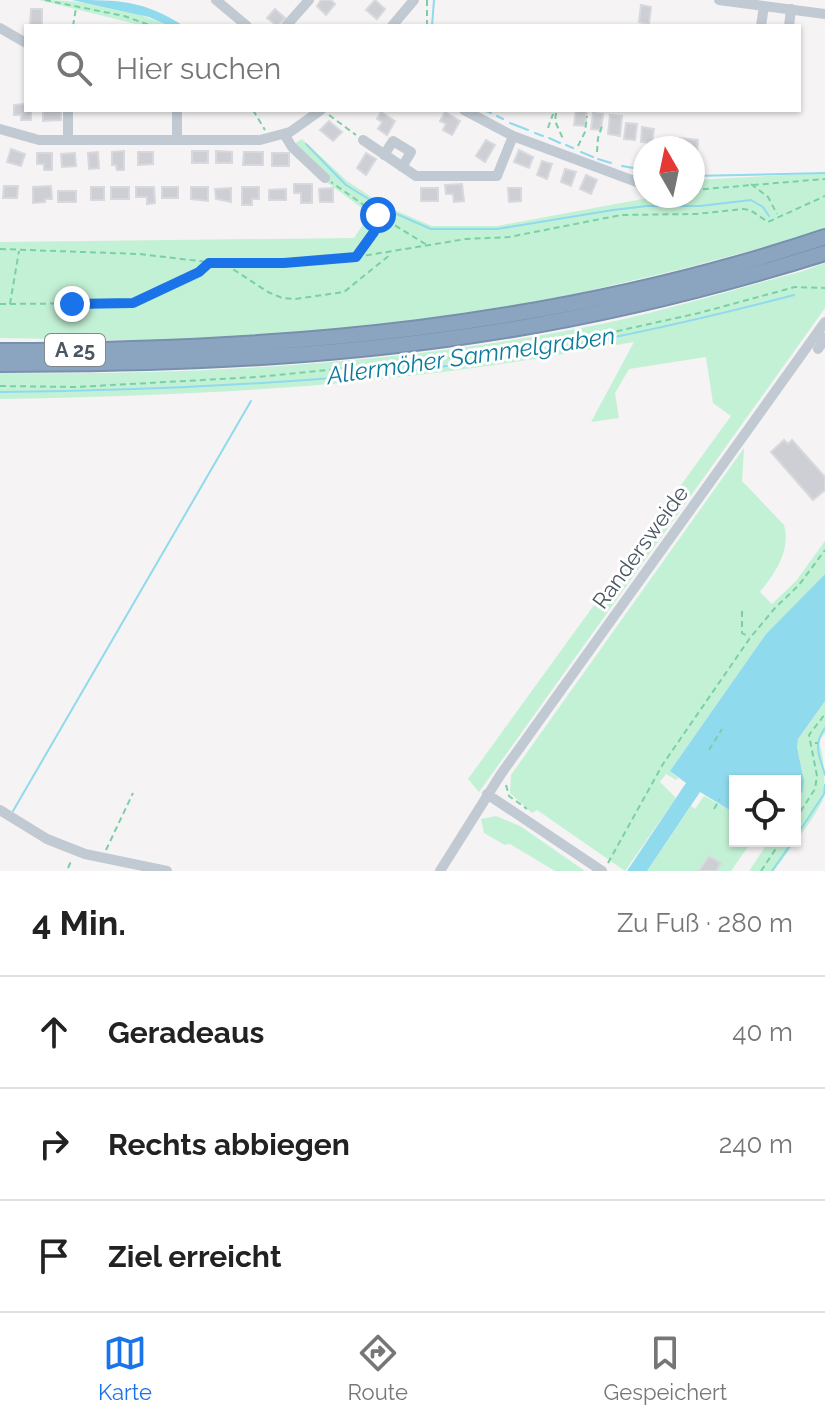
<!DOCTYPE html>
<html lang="de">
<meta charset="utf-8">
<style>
:root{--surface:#fff;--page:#f2f2f2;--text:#222;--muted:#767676;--line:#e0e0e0;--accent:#1a73e8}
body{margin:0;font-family:Raleway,sans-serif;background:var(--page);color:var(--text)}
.controls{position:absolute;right:24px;bottom:24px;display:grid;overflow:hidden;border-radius:0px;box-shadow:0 2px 6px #0004}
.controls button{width:72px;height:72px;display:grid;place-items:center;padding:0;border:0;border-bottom:2px solid var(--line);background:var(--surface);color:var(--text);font:40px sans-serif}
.compass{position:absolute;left:633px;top:136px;width:72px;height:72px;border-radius:50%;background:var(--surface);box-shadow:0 2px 6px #0004;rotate:351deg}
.stop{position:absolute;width:24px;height:24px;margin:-18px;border:6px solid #1a73e8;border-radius:50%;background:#fff}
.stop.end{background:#1a73e8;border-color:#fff;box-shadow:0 2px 8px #0008}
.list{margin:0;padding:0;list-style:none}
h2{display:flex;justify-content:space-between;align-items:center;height:104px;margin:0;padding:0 32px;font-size:34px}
h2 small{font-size:26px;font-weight:400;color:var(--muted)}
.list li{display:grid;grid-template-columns:52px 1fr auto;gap:24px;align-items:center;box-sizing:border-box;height:112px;padding:0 32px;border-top:2px solid var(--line)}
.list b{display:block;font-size:30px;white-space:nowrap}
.list em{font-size:26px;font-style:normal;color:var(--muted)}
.icon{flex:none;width:44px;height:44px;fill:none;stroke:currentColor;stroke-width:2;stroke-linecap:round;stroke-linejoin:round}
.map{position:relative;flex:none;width:825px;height:871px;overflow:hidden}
.search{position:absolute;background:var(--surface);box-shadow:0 2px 6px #0004;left:24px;right:24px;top:24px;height:88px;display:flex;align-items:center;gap:20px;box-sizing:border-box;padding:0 28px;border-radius:0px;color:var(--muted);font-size:30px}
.sheet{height:440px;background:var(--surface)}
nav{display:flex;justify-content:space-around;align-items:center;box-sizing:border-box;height:112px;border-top:2px solid var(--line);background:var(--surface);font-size:22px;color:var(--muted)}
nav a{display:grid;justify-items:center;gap:4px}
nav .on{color:var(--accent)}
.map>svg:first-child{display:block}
.green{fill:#c3f1d5}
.water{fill:#90daee}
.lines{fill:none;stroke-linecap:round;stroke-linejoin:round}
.stream{stroke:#90daee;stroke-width:2}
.building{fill:#cdcfd5;stroke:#d7d9de;stroke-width:2}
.highway-casing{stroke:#7690ad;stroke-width:18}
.path{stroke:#7ad0a6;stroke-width:2;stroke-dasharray:6 4;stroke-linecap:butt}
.minor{stroke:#c1cad2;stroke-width:10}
.highway{stroke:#8ba5c1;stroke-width:14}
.route{stroke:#1a73e8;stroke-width:10}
.labels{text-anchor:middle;stroke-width:6;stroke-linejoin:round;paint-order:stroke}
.shield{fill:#fff;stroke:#808990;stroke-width:2}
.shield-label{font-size:20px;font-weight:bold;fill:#4a5661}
.street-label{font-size:22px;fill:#4a5661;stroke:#fff}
.water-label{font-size:24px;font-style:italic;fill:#0c7c9b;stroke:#fff}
</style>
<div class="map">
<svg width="825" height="871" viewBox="0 0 825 871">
<rect width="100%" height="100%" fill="#f5f3f3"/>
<path class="green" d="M39,0C84,0 129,8 169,26H144Z
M302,139L347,181L385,206L432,226H497L659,196H693V180L825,173V228L786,241L686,268L579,293L450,318L330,332L165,341L0,338V242L354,238L370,214L317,175L287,148Z
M825,263V308L479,792L468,779L731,416L713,403L706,357L629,369L615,393L619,418L591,422L634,342C580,351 526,361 472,368C316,390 157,396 0,399V373C194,375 391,365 581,328C655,314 727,291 800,272Z
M744,448L742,481L784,525C791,551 775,573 760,592L772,604L796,581L825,541V574L766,634L670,771L678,778L676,780L666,774L660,782L676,798L625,871L537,810L532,813L510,793L511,775Z
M825,701V733L819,741C824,757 825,781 824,797C815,819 788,851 774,871H749L769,841H795V802L803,791L804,781L797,747L798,739Z
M704,796L728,809L735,808V841H752L731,871H647L691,806L695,809Z
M496,816L520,826L585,871H555L510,844L505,845L484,833L481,819Z"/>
<path class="water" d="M72,0C119,0 143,0 184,26H169L149,17Z
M825,574V701L798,739L797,747L804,781L803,791L795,802V781H780L776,778L769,781H735V808L728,809L700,792L647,871H627L686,783L670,771L766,634Z"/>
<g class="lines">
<path class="stream" d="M432,26L434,0
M484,110L491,113
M497,116L503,119
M510,123L528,130
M535,133L543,136
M549,138L560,143
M306,144L346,185L383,208L431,229H497L613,210L647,206H700L751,200L763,207L769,216
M566,145L573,148
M581,152L593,157
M598,159L611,163
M622,166L645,170
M693,176L825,173
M0,392C119,391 239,386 358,376C504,363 652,332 794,295
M825,728C812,746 820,756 825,775
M13,811L251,401
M795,838L824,794L825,785
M772,871L793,841"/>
</g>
<path class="building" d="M321,0H331L335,4L326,15L317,6Z
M375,0L385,9L377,19L366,10Z
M641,5L651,7L649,24L639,22Z
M31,9H42V26H30Z
M275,9L285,18L277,26L267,18Z
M26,104V110H31V120H21V115H14V105Z
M43,110H61V120L43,121Z
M576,110H587L585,126L574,125Z
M381,112L395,121L387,135L378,129L382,122L377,119Z
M445,112L460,121L452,135L443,130L446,124L440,121Z
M593,113L603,114L601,130L591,129Z
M610,115L622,116L620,136L608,134Z
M329,121L342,132L333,141L320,130Z
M626,123L637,124L635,140L624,139Z
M642,127L654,129L652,143L641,142Z
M679,138L698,140L697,152L693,151V148H678Z
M486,140L495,145L485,162L476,156Z
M11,149L25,154L21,166L7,162Z
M519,150L533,157L529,168L514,162Z
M124,151V170H117L116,165H112V152Z
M192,151H208V163H192Z
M216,151L232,152V163H216Z
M98,152L99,168L89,169L88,153Z
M138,152H153V164L138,165Z
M244,152H263V165H243Z
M37,153H52V170H44V164H37Z
M75,153L76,166L62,167L61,154Z
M272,153H289V166H272Z
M366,153L376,159L366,175L357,168Z
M542,161L552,164L547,179L537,175Z
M565,169L576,172L571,186L561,182Z
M586,175L597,180L591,194L580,189Z
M294,184H312V203H301V193H294Z
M462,184L464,201L454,202L453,194H446L445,185Z
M4,186H18L17,198H3Z
M51,186L52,199H45V202L33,203V187Z
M91,187H104V200H91Z
M111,187H129V199H111Z
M136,187H154L155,203L147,204V197H136Z
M162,187H178V198H162Z
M191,187H208V201L191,199Z
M242,187H259V199H252V205H242Z
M231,188V202L216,199L215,189Z
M333,188V202H320L319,189Z
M421,188H438V201H421Z
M508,188H521V201L509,202Z
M286,189V200H269V190Z
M58,191H76V202H58Z
M784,440L788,444L792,440L825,477V490L813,500L771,452Z
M709,856L721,863L716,871H699Z"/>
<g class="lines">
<g class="highway-casing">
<path id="highway" d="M0,351C284,351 554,328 825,237
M0,364C151,364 303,359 453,338C579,321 704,291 825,253"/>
</g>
<path class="path" d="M45,0L124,16L152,26
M427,0V26
M73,26L76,8
M253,110L265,130
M556,113L555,121L564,141
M329,115L356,135
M548,128L553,114
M578,146L585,132L587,116
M597,152L598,138L603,123
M751,184L768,197L777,214
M693,190L825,179
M378,215L427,245
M0,249L139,254L225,264L356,257L374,232L378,215L331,182
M356,257L466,239L509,237L621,215L696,214L743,209L750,210L768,222L825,196
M225,264L268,292L282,298L295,299L344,292L391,254
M0,304L133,303L199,272L208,264
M10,304L19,251
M0,386L76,387L257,377L457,357L586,338L699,313L795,287L825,288
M742,611V633L749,637
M815,743H818
M709,750L722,729
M506,785L509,796L527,809
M714,809L720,799
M795,820L815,789L817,776L809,735L825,714
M106,850L133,793
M608,863L663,764L750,638L775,608L799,585L825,550
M68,868L72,859
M761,871L781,841"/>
<path class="minor" d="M216,0L247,26
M719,0L825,14
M286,26L309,0
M392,26L414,0
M761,26L764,6
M789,26L791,9
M0,28L26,43
M68,110V139
M177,110V140
M464,110L513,136L645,185
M0,129L39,140H260L290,132L321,110
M284,134L292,147L325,178
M363,140L416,176H497L513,136
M384,155L393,141L411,152L402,167
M817,333L825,339L818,349
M487,794L602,871
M0,810L47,839L85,854L167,871
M440,871L501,774L825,322"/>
<use href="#highway" class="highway"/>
</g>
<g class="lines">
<path class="route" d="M72,304L133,303L199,272L209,263H284L356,257L374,232L378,215"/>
</g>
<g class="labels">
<rect class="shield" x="45" y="334" width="60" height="32" rx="6"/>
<g class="shield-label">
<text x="75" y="357">A 25</text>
</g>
<g class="street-label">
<text transform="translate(640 547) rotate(-54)" y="8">Randersweide</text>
</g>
<g class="water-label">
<text transform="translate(471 356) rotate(-8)" y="8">Allermöher Sammelgraben</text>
</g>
</g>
</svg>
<div class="controls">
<button><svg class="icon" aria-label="locate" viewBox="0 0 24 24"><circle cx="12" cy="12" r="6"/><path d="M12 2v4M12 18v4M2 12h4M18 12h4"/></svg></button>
</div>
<svg class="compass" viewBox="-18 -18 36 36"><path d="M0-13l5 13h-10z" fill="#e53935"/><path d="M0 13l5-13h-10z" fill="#767676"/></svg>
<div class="stop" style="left:378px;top:215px"></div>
<div class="stop end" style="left:72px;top:304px"></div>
<div class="search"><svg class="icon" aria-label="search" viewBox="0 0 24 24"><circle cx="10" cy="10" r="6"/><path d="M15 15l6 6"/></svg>Hier suchen</div>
</div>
<section class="sheet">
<h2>4 Min.<small>Zu Fuß · 280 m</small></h2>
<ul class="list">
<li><svg class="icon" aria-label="ahead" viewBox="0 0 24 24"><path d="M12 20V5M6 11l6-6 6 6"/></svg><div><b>Geradeaus</b></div><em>40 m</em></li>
<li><svg class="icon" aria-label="right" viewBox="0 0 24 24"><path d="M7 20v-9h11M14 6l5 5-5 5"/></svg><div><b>Rechts abbiegen</b></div><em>240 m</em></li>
<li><svg class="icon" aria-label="arrive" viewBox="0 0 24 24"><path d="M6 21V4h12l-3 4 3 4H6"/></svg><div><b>Ziel erreicht</b></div></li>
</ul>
</section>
<nav>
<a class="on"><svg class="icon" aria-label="map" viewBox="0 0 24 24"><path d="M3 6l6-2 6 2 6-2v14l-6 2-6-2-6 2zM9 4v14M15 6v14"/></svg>Karte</a>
<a><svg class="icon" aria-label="directions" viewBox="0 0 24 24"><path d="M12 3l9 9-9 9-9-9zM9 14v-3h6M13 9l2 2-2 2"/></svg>Route</a>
<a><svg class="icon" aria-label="saved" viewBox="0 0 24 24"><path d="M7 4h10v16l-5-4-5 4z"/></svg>Gespeichert</a>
</nav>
